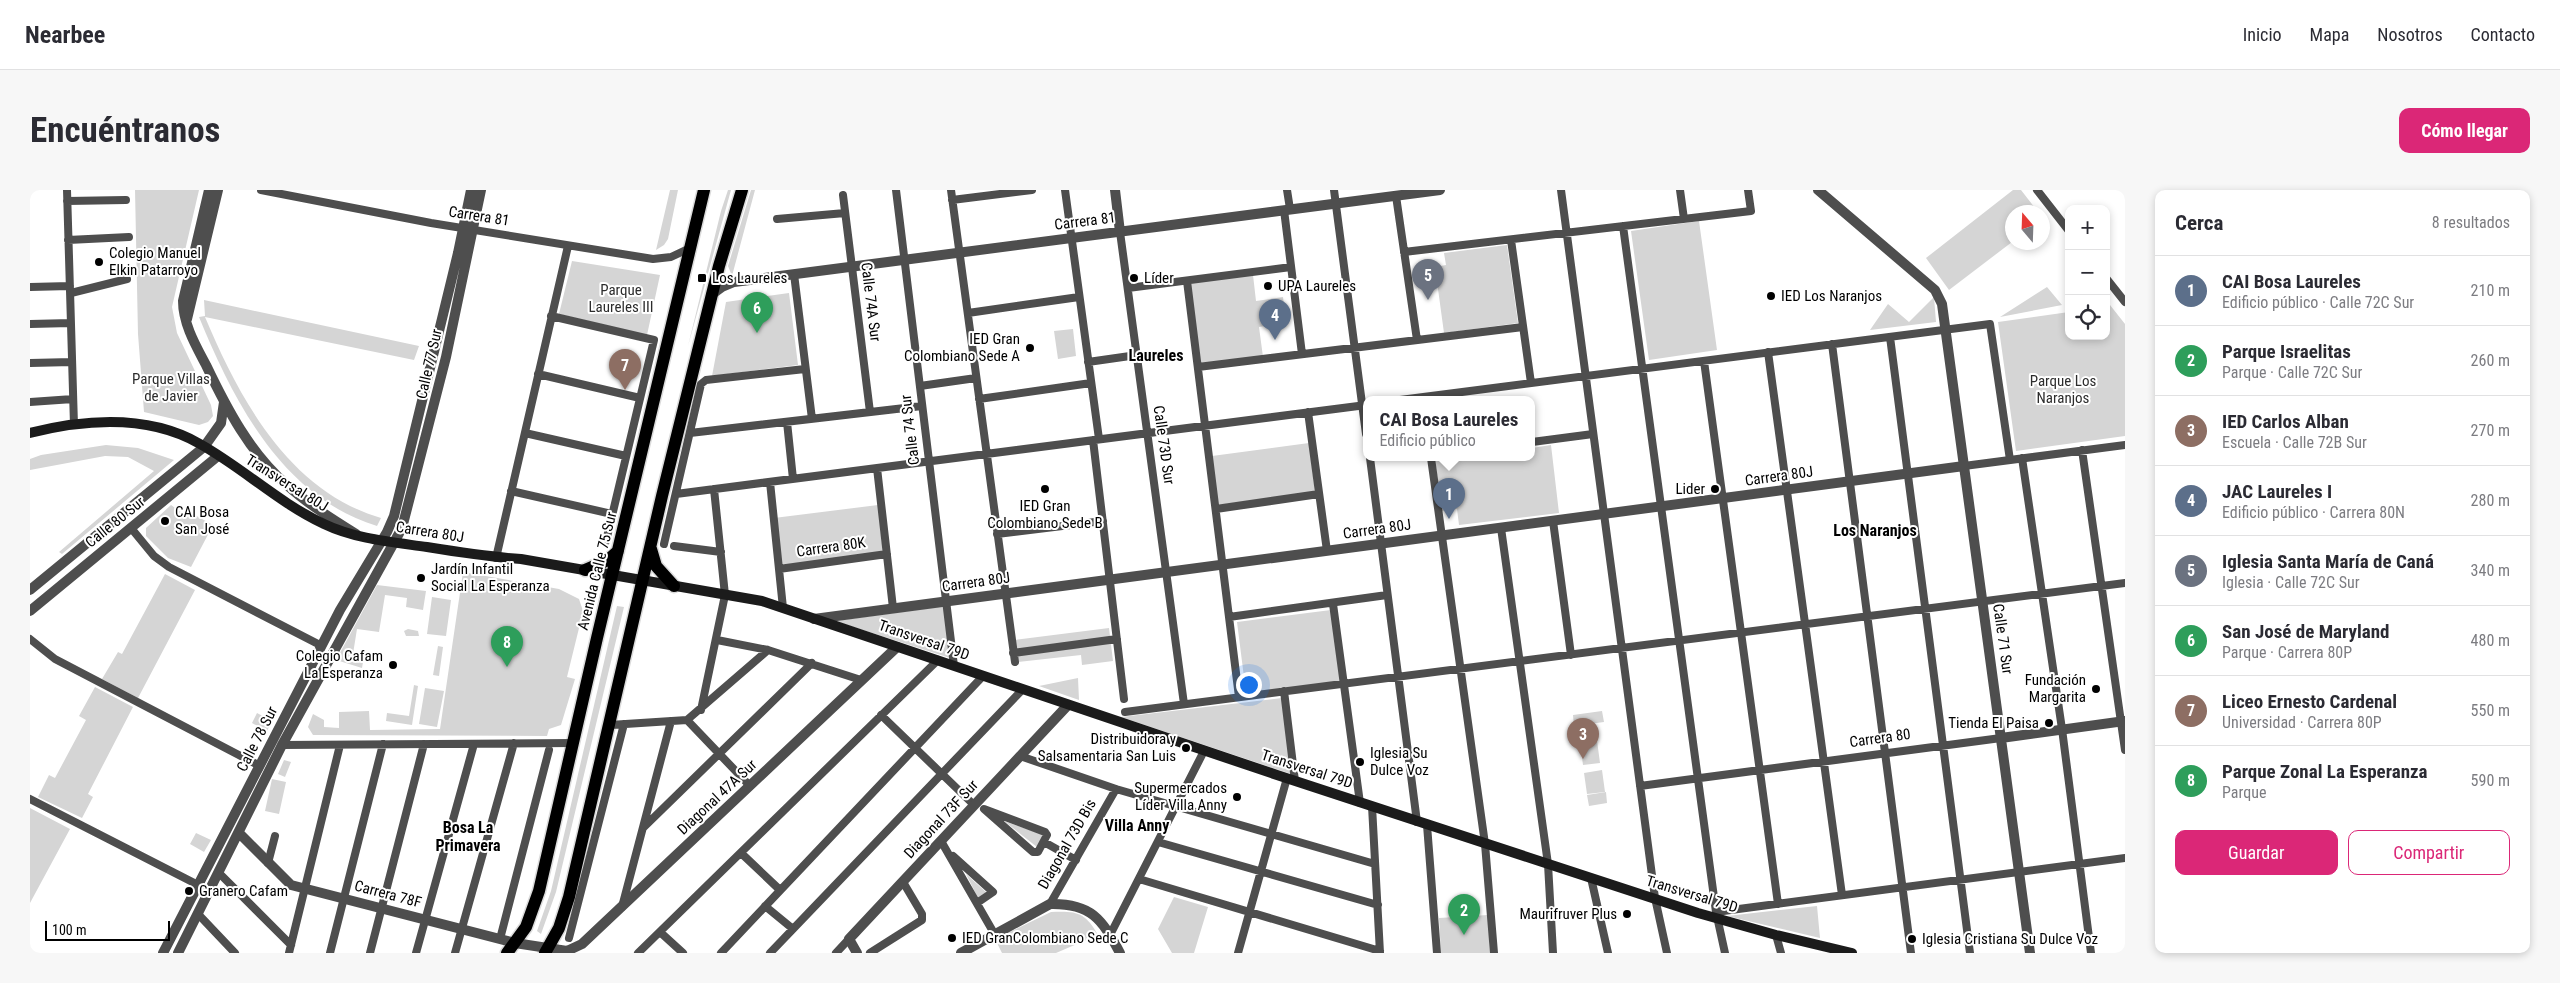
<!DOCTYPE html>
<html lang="es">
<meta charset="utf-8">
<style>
:root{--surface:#fff;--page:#f7f7f7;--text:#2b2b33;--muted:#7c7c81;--line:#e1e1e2;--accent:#db2777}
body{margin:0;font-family:"Roboto Condensed",sans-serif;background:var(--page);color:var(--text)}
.controls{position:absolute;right:15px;top:15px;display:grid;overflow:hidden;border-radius:10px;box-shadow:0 2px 8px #0003}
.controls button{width:45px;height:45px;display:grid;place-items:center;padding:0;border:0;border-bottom:1px solid var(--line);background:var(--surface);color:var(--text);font:25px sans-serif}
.compass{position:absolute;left:1975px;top:15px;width:45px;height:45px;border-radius:50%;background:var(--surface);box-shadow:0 2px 8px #0003;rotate:341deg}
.scale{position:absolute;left:15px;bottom:12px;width:125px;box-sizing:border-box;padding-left:5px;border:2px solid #000;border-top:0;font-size:14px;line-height:18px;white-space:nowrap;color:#000;-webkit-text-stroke:4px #fff;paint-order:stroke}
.you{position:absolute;left:1218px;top:494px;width:18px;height:18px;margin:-12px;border:4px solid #fff;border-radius:50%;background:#1a73e8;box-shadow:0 0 0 8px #1a73e833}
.badge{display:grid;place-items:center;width:32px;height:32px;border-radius:50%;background:var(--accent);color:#fff;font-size:16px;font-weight:700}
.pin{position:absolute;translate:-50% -41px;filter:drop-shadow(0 1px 2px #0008)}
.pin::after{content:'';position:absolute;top:26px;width:18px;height:15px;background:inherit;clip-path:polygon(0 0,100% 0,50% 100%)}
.popup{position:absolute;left:1333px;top:206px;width:172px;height:65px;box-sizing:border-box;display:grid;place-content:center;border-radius:10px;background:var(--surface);filter:drop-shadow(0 1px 4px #0005);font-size:16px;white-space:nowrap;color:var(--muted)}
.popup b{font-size:19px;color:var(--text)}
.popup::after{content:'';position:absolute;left:50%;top:100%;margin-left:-10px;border:10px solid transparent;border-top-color:var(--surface)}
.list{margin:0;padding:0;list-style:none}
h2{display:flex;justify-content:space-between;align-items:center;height:65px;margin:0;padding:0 20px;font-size:21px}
h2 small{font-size:16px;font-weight:400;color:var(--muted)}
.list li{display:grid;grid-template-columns:32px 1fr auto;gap:15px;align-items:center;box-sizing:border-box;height:70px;padding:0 20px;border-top:1px solid var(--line)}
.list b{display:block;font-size:19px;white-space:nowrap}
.list p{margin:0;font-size:16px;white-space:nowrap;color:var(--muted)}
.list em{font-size:16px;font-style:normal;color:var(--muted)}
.actions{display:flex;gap:10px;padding:15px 20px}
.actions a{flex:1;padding:11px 0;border:1px solid var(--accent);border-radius:10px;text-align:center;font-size:18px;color:var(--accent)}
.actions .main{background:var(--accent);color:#fff}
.icon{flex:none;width:28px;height:28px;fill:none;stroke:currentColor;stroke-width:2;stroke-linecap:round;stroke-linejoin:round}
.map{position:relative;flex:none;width:2095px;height:763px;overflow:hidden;border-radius:10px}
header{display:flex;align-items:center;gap:30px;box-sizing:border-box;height:70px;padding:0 25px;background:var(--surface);border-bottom:1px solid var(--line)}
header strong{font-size:24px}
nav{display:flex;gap:28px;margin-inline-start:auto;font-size:18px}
.intro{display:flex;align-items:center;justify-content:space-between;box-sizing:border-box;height:120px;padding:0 30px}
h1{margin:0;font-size:35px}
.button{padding:12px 22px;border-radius:10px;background:var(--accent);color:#fff;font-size:18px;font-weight:700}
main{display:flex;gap:30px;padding:0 30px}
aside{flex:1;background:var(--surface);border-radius:10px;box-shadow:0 2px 8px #0003}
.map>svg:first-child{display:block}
.green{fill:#d5d5d5}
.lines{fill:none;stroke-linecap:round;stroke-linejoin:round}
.primary-casing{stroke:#dbdbdb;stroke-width:15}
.minor{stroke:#4e4e4e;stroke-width:8}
.tertiary{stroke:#4e4e4e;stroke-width:10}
.secondary{stroke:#1b1b1b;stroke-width:10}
.primary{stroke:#000;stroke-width:12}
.poi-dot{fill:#000;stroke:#fff;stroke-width:2}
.labels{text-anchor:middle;stroke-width:4;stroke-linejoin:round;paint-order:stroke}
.street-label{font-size:15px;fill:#000;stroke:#fff}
.poi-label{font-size:15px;fill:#000;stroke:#fff;text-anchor:start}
.park-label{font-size:15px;fill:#2c2c2c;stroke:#fff}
.neighbourhood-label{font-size:16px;font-weight:bold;fill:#000;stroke:#fff}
</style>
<header>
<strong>Nearbee</strong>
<nav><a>Inicio</a><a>Mapa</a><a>Nosotros</a><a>Contacto</a></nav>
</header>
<div class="intro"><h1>Encuéntranos</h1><a class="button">Cómo llegar</a></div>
<main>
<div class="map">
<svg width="2095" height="763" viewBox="0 0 2095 763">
<rect width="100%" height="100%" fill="#fff"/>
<path class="green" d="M105,0H169L142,117L147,143L181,215L183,226L178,232L169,235L114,222L108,144Z
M640,0H648L638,49L634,55L626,60Z
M698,0H701L658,156L691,21Z
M721,0H725L702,86L698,76Z
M1983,0H1991L2008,22H1982V52L1919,100L1896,68Z
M1669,31L1687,160L1619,170L1601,41Z
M1477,55L1488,133L1414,143L1405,77L1416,75L1414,63Z
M542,71L630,85L617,145L529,124Z
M1223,85L1226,111L1253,107L1256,133L1229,137L1233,167L1171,175L1160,93Z
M2017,97L2032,115L1970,127Z
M759,103L768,175L682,186L696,112Z
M1904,107L1906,132L1840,140L1858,114L1879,132Z
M174,110L389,156L384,170L175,127C210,210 259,301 351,328L347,336C252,307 204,212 169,127L175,126Z
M2080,115L2095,134V246L1986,261L1968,132L2039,122V146H2076V116Z
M1043,139L1046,166L1028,169L1024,141Z
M1279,253L1285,302L1188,315L1182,266Z
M76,255L108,258L144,270L32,364L29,362L124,281L98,267L75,266L0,280V269L11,265Z
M1521,255L1529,323L1429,335L1427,319L1412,321L1405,270L1502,268V258Z
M141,315L158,327L161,323L183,335L161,377L138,368L116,346V338Z
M848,315L853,363L751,375L744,328Z
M433,382L529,399L549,409L558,436L550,434L537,487L545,489L531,535L519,539L517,546L283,545L278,537L283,524L294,530V537L309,538V522L339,521L340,540L410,539Z
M135,384L165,400L108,508L72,489L88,462L92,464Z
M347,395L396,401L393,420L376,417L377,408L355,405L349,442L327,439L322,470L333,472L332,478L306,470Z
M402,407L421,410L416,446L397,444Z
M587,416L594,417L526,702L511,744L507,741L521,701Z
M915,416L920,468L805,431Z
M1301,420L1310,491L1216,503L1207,432Z
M1079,438L1083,471L1052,475L1051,465L988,472L985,450Z
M378,439L388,441L389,446H376L374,441Z
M408,456L413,457L409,486L403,485Z
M1048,488L1049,510L1009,496Z
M384,495L388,496L382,535L356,531L357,523L379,526Z
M65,497L103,517L58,604L63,607L52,628L8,607L19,585L25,588L56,530L49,526Z
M395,498L414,501L407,537L389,534Z
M1252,508L1261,584L1091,527Z
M1572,521L1574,532L1544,536L1543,525Z
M227,523L242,531L237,541L222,533Z
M1566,543L1570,573L1553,575L1549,546Z
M254,570L261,572L255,587L248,584Z
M1572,580L1575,602L1557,604L1554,583Z
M242,589L256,592L249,624L235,621Z
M1576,602L1577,613L1559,616L1557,605Z
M0,618L40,639L0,713Z
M974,631L1014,645L1007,657Z
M166,643L181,650L174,662L160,654Z
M936,684L956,702L948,708Z
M1144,707L1178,717L1164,763H1142L1128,739Z
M1787,716L1790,748L1697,726Z
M1021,722C1047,721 1055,722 1068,745L1026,763H972L965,749Z
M1458,725L1460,763H1411L1409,728Z"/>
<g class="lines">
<g class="primary-casing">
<path id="primary" d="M621,359L626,376L644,396
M555,380L578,370L588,361
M477,763L496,737L509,701L567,448L674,0
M515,763L529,738L539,707L632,306L689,76L712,0"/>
</g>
<path class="minor" d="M37,0L44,235
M231,0L401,33L623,69L641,67L660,58
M866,0L924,476
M921,0L985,472
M1035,0L1069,249
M1257,0L1260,19
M1304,0L1336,244
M1531,0L1625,708L1637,763
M1650,0L1654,29
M2007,0L2039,41
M813,5L840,222
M1366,6L1387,150
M922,10L1002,0
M37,11L96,10
M1254,20L1272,164
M747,29L815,23
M1593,36L1686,722L1695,763
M1090,42L1154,514
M38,50L99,47
M1481,50L1501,193
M1374,62L1721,21L1718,0
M764,84L782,229
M2076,88L2095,112
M1157,91L1209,507
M0,97L40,96
M1098,98L1261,77
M41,103L97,89
M938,123L1049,107
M521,126L624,150L576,351
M0,134L41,133
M1860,147L1940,763
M1802,154L1881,763
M1738,162L1812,705
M1674,171L1748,714
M1058,172L1107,165
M0,173L42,172
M1168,177L1493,137
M508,184L610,208
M890,196L946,188
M949,209L1061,193
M1370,210L1960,134L1980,270
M0,212L43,209
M1278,222L1297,361
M757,232L763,289
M495,243L596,266
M660,243L892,216
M1063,250L1094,509
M1502,252L1563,244
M2052,260L2095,560
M1340,268L1387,632
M1401,268L1455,654L1464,763
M1992,268L2032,539L2061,763
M1934,276L2095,255
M847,278L863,418
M740,292L753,418
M481,301L582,324
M646,304L1336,215
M1186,319L1289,304
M1523,331L1541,465
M101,338L124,366L139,377L292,456
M1471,338L1518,674L1523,763
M967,344L1073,331
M634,354L671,194L676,190L775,179
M644,356L691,362
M466,368L538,56
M749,379L857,364
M1303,414L1330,613
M1199,427L1357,405
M0,449L25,469L230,576
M687,450L738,460L831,490
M983,463L1087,449
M1254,501L1265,591
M671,520L695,405L684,299
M1095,522L2095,393
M851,525L944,615
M657,530L738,460
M580,535L657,530L720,596
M252,555L543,553
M990,566L1086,599L1345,674
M1610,596L1971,548
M0,609L180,701
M1342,616L1350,763
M954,619L1015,642L1017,645L1008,662H1003Z
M1397,635L1407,763
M613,638L782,473
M911,651L965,745
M1014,652L1046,670
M1128,652L1348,715
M711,663L750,700
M923,666L963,702L947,713
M238,673L245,646
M189,683L261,755
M1561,688L1578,763
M1109,689L1350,761
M1020,714L1086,599
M735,716L763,739
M592,717L641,531
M1686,722L2095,668
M168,724L205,763
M630,742L653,763
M1080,745L1174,561
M1746,745L1751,763
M539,748L594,534
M470,749L519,560
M259,763L310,555
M300,763L353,554
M340,763L394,554
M386,763L444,554
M425,763L484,553
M608,763L908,470
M691,763L953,486
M740,763L993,499
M806,763L819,749
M840,763L892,730V724L873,692
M1208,763L1257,588"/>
<path class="tertiary" d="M179,0L153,111C153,134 166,156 176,175C197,219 220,263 257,295C278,314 302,329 326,344
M1085,0L1090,42
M1788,0L1905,100L1912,114L2000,763
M681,105L692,97L704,92L1410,0
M157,129L188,0
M0,400L174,257L191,233L194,212
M0,421L188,266
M784,429L1934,276
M1971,548L2095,531
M209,643L261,695L485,753L537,761L552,754L867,457
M133,763L310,420L357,342L364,326L428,63L441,0
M148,763L252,555L372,338L416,167L451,0
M827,763L819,749L1038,515
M931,763L1020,714C1061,713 1072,729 1090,763"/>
<path class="secondary" d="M0,243C56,229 118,224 170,254C213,278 249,313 294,334C325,349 362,352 397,357C428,362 459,367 491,369L732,411L1247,585L1668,723L1746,745L1822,763"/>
<use href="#primary" class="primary"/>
</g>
<g class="poi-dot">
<circle cx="69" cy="72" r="5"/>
<rect x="667" y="83" width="10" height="10" rx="2.5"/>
<circle cx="1104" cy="88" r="5"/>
<circle cx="1238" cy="96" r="5"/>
<circle cx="1741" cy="106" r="5"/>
<circle cx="1000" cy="158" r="5"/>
<circle cx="1015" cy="299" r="5"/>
<circle cx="1685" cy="299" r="5"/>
<circle cx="135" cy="331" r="5"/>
<circle cx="391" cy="388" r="5"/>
<circle cx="363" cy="475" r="5"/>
<circle cx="2066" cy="499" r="5"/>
<circle cx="2019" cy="533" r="5"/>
<circle cx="1156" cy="558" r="5"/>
<circle cx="1330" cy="572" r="5"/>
<circle cx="1207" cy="607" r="5"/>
<circle cx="159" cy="701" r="5"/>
<circle cx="1597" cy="724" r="5"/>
<circle cx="922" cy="748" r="5"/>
<circle cx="1882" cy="749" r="5"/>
</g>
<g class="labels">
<g class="street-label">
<text transform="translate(449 26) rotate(9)" y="5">Carrera 81</text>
<text transform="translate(1055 31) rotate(-7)" y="5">Carrera 81</text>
<text transform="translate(841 112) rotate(83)" y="5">Calle 74A Sur</text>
<text transform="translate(399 174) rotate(-77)" y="5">Calle 77 Sur</text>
<text transform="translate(880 240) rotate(-97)" y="5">Calle 74 Sur</text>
<text transform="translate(1134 255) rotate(82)" y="5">Calle 73D Sur</text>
<text transform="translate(1749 286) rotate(-8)" y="5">Carrera 80J</text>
<text transform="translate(257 293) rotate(32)" y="5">Transversal 80J</text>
<text transform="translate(85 332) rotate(-39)" y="5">Calle 80 Sur</text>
<text transform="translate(1347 339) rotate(-8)" y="5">Carrera 80J</text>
<text transform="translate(400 342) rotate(9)" y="5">Carrera 80J</text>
<text transform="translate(801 357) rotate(-8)" y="5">Carrera 80K</text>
<text transform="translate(567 381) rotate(-76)" y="5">Avenida Calle 75 Sur</text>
<text transform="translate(946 392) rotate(-8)" y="5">Carrera 80J</text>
<text transform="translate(1973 449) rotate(82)" y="5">Calle 71 Sur</text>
<text transform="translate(894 450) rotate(19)" y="5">Transversal 79D</text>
<text transform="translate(1850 548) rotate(-8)" y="5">Carrera 80</text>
<text transform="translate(227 549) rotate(-63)" y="5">Calle 78 Sur</text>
<text transform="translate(1277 579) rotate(18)" y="5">Transversal 79D</text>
<text transform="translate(687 607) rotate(-43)" y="5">Diagonal 47A Sur</text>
<text transform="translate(911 629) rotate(-47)" y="5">Diagonal 73F Sur</text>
<text transform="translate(1037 654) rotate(-60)" y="5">Diagonal 73D Bis</text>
<text transform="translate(358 704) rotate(15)" y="5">Carrera 78F</text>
<text transform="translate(1662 704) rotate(17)" y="5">Transversal 79D</text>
</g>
<g class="poi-label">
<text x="79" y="68">Colegio Manuel<tspan x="79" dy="17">Elkin Patarroyo</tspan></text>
<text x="682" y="93">Los Laureles</text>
<text x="1114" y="93">Líder</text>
<text x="1248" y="101">UPA Laureles</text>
<text x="1751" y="111">IED Los Naranjos</text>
<text x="990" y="154" text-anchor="end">IED Gran<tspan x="990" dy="17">Colombiano Sede A</tspan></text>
<text x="1675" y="304" text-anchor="end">Lider</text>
<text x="1015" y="321" text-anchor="middle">IED Gran<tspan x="1015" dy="17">Colombiano Sede B</tspan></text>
<text x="145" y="327">CAI Bosa<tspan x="145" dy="17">San José</tspan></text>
<text x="401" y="384">Jardín Infantil<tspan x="401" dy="17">Social La Esperanza</tspan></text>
<text x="353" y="471" text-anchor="end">Colegio Cafam<tspan x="353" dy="17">La Esperanza</tspan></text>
<text x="2056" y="495" text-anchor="end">Fundación<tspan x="2056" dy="17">Margarita</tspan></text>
<text x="2009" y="538" text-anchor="end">Tienda El Paisa</text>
<text x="1146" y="554" text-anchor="end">Distribuidora y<tspan x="1146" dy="17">Salsamentaria San Luis</tspan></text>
<text x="1340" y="568">Iglesia Su<tspan x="1340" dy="17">Dulce Voz</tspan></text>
<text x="1197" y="603" text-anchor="end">Supermercados<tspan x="1197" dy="17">Líder Villa Anny</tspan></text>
<text x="169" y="706">Granero Cafam</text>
<text x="1587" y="729" text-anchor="end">Maurifruver Plus</text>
<text x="932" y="753">IED GranColombiano Sede C</text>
<text x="1892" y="754">Iglesia Cristiana Su Dulce Voz</text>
</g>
<g class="park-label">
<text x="591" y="105">Parque<tspan x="591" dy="17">Laureles III</tspan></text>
<text x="141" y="194">Parque Villas<tspan x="141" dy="17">de Javier</tspan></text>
<text x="2033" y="196">Parque Los<tspan x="2033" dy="17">Naranjos</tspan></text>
</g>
<g class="neighbourhood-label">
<text x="1126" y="171">Laureles</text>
<text x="1845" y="346">Los Naranjos</text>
<text x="1107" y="641">Villa Anny</text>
<text x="438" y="643">Bosa La<tspan x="438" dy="18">Primavera</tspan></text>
</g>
</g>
</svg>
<div class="controls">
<button>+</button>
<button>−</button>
<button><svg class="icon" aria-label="locate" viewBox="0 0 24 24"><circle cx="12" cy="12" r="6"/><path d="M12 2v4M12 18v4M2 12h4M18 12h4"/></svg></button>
</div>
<svg class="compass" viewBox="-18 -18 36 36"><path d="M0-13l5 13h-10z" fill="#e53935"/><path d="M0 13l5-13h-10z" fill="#7c7c81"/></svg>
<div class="scale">100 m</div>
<div class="you"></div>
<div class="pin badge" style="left:1419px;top:329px;background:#5c6f8a">1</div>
<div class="popup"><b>CAI Bosa Laureles</b>Edificio público</div>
<div class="pin badge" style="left:1434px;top:745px;background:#2e9e5b">2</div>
<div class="pin badge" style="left:1553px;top:569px;background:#8d6e63">3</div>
<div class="pin badge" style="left:1245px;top:150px;background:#5c6f8a">4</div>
<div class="pin badge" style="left:1398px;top:110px;background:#6b7280">5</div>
<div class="pin badge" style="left:727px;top:143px;background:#2e9e5b">6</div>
<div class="pin badge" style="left:595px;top:200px;background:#8d6e63">7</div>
<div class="pin badge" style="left:477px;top:477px;background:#2e9e5b">8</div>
</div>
<aside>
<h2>Cerca<small>8 resultados</small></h2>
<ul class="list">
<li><span class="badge" style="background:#5c6f8a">1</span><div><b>CAI Bosa Laureles</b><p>Edificio público · Calle 72C Sur</p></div><em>210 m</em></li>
<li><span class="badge" style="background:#2e9e5b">2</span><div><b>Parque Israelitas</b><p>Parque · Calle 72C Sur</p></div><em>260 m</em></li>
<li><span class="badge" style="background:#8d6e63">3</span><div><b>IED Carlos Alban</b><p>Escuela · Calle 72B Sur</p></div><em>270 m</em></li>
<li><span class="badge" style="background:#5c6f8a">4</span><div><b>JAC Laureles I</b><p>Edificio público · Carrera 80N</p></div><em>280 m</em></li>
<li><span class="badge" style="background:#6b7280">5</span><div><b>Iglesia Santa María de Caná</b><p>Iglesia · Calle 72C Sur</p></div><em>340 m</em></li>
<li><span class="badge" style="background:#2e9e5b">6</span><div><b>San José de Maryland</b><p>Parque · Carrera 80P</p></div><em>480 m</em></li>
<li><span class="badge" style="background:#8d6e63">7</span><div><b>Liceo Ernesto Cardenal</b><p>Universidad · Carrera 80P</p></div><em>550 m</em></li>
<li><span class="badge" style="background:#2e9e5b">8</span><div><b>Parque Zonal La Esperanza</b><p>Parque</p></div><em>590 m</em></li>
</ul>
<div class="actions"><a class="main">Guardar</a><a>Compartir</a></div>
</aside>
</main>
